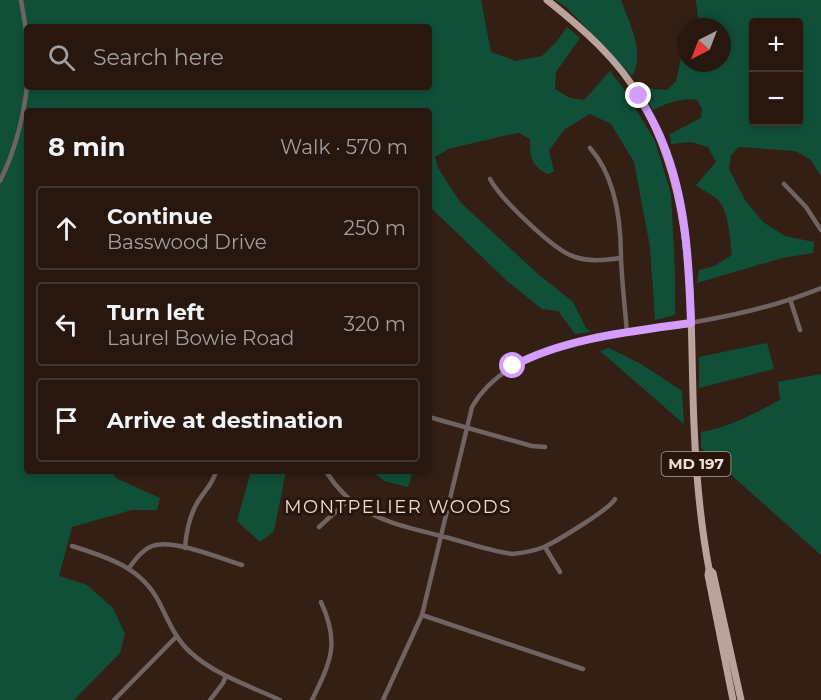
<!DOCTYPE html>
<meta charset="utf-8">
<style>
:root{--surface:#27170f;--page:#33241d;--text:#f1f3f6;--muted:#a49f9e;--line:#43362f}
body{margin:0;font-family:Montserrat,sans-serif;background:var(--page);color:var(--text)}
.controls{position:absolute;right:18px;top:18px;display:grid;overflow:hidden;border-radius:6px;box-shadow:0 3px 9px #0003}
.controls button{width:54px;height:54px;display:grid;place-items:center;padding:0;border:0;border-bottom:2px solid var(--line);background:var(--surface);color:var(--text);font:30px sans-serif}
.compass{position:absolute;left:677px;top:18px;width:54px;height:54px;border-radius:50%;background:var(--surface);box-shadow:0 3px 9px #0003;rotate:222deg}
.stop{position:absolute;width:18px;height:18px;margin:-14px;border:4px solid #d49cfc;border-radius:50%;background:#fff}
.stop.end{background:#d49cfc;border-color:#fff;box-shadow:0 2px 6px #0008}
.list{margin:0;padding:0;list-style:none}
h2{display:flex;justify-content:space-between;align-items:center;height:78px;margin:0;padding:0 24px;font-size:26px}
h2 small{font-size:20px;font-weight:400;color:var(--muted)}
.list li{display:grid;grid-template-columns:39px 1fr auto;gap:18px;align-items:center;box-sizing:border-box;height:84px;margin:0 12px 12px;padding:0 12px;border:2px solid var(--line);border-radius:6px}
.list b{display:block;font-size:22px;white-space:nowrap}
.list p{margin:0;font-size:20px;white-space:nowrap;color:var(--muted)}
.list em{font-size:20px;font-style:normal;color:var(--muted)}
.icon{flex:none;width:33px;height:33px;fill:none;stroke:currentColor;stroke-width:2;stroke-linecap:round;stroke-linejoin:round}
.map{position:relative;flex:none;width:821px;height:700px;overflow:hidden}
.search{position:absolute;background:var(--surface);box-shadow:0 3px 9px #0003;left:24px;top:24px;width:408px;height:66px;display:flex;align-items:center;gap:15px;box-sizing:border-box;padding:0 21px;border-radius:6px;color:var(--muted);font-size:22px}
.panel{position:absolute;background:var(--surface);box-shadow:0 3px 9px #0003;left:24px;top:108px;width:408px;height:366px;border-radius:6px}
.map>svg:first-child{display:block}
.green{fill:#105039;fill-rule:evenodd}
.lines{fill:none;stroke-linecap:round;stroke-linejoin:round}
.minor{stroke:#706361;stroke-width:4.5}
.primary{stroke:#bca29c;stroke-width:7}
.route{stroke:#d49cfc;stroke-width:8}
.labels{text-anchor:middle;stroke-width:6;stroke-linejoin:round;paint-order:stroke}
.shield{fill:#2a150b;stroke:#b1a098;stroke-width:1.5}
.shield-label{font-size:15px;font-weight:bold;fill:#ebdcd5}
.neighbourhood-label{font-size:18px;letter-spacing:1.5px;fill:#ebdcd5;stroke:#2a150b}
</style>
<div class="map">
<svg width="821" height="700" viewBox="0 0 821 700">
<rect width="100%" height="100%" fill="#341f14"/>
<path class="green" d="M0,0H481L491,52L516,61L542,56L557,41L567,27L580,38L556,72L555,89L570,98L584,100L610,71L626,92L655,141L671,194L675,271V315L655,320L650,247L634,162L611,124L590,114L565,129L549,150L554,172L547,174C531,165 530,157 530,139L519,133L503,136L448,149L435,157L438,168L460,202L538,274L573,302L586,328L591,332L575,334L558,311L542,309L507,281L429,206V111H27V471H111L116,478L160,498L157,510H132L72,527L59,576L87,585L113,608L125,634L120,653L74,700H0ZM27,27H429V87H27Z
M555,0H621C629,23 646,53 632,76L567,8Z
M696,0H821V176L810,159L795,151L739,147L731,155L729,169L745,200L763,222L785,236L814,242L813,253L782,258L697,283L699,270L714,266L732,255C730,240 729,209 717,199C710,193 703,191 696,185L716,162L708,147L691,142L671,144L670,134L701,118L702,109L697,100C683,97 666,103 653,110L646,99L642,86L654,89L667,90L676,81L682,54H686V63H722V27H694L698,18ZM754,22H798V122H754Z
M767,343L774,369L699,388V357Z
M609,348L641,364L682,391L684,424L600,351Z
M821,374V555L701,448V432C728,428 756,413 780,400L778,382Z
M251,471H286L274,531L260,542L237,521Z
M372,471H413L408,487L384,481Z"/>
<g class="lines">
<path class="minor" d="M21,0L27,36
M590,148C616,177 621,221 621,258C622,283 625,308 627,333
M490,179C500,198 554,251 575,257C590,262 606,260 621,258
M0,181C15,151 23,120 27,87
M784,184L806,207L821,230
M790,299L800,330
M429,417L532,446L545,447
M327,473C357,520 400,525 449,538C470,544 491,551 512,554C523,553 534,551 544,547C557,541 610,509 615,499
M319,527L350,499
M72,546C107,557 141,567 159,602C168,620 175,638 190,652C215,675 250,686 280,700
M545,547L560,572
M185,548C186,534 189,518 196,505C202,493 213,485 216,471
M129,568C135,560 142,550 152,546C173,538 221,559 242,565
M422,615L583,669
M114,700L176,637
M210,700L223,683L226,676
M312,700C331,661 340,643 321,602
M383,700L422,615L472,407C514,334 632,335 706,320C745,313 785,303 821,288"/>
<path class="primary" d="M547,0C581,27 619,60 640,98C699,199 689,312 694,425C696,473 700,521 709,569L708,575L733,700
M709,569L713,573L741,700"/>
</g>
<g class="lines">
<path class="route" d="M513,366C564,338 634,331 691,323C689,262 686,198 662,141C656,125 647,111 639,96"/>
</g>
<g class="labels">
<rect class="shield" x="661.5" y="452" width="69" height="24" rx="4.5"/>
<g class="shield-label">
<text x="696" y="469">MD 197</text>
</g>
<g class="neighbourhood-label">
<text x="398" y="513">MONTPELIER WOODS</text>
</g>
</g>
</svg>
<div class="controls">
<button>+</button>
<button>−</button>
</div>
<svg class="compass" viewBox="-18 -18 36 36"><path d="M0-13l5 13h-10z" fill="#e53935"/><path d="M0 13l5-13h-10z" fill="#a49f9e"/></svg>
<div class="stop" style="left:513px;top:366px"></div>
<div class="stop end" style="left:639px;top:96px"></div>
<div class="search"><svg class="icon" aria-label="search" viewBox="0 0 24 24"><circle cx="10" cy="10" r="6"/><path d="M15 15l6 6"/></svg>Search here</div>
<section class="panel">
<h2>8 min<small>Walk · 570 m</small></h2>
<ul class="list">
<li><svg class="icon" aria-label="ahead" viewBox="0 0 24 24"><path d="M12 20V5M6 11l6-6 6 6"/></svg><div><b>Continue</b><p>Basswood Drive</p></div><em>250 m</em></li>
<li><svg class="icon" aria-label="left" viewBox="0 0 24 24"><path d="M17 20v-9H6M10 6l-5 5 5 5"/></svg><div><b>Turn left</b><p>Laurel Bowie Road</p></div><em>320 m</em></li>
<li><svg class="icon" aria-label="arrive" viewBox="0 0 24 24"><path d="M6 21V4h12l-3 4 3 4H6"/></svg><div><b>Arrive at destination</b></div></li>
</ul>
</section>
</div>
